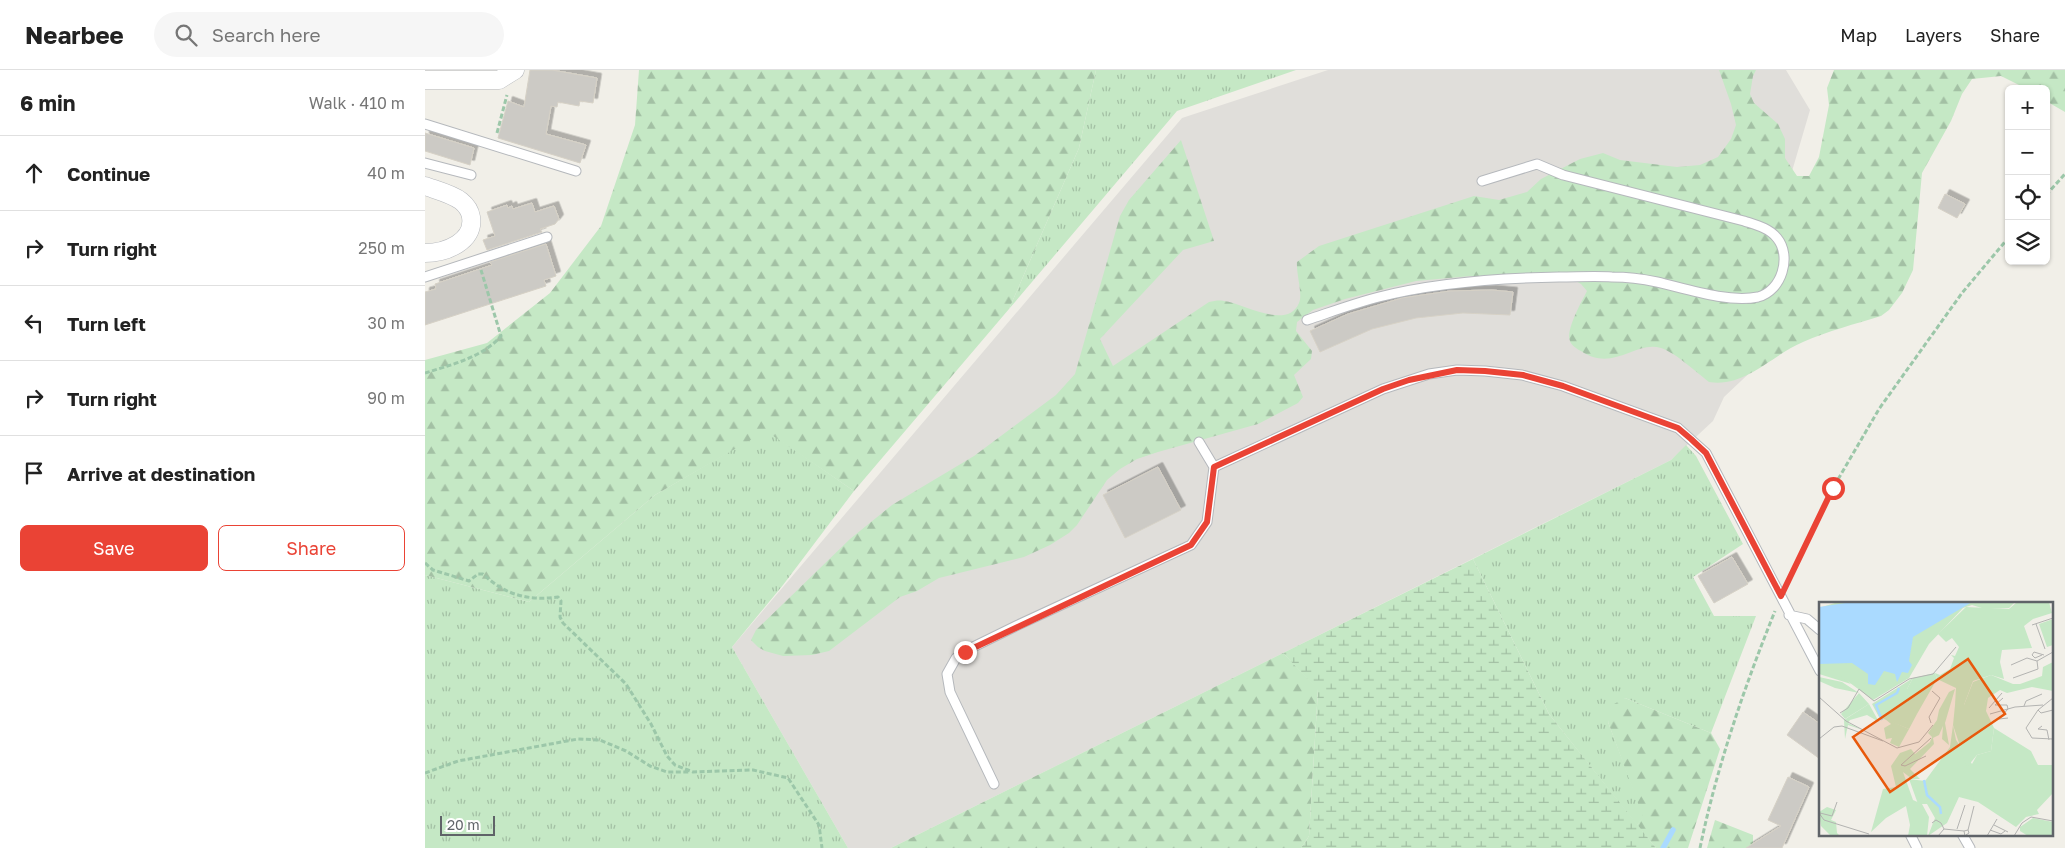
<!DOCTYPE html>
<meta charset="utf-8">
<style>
:root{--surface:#fff;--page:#f6f6f6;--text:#222;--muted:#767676;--line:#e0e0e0;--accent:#ea4335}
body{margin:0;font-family:"Golos Text",sans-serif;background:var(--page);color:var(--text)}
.controls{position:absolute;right:15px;top:15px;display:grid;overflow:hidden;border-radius:8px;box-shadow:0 1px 4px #0004}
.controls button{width:45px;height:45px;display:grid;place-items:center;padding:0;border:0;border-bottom:1px solid var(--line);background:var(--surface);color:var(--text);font:25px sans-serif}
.scale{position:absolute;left:15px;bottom:12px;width:55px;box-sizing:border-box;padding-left:5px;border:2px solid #5f6368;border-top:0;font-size:14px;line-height:18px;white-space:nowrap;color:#5f6368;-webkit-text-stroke:4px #fff;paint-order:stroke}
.stop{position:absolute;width:15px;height:15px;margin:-11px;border:4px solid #ea4335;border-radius:50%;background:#fff}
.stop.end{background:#ea4335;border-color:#fff;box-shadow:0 1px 5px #0008}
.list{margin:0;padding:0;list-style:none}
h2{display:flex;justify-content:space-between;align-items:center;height:65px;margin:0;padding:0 20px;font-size:21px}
h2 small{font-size:16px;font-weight:400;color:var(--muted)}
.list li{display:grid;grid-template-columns:32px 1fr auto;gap:15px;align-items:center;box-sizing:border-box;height:75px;padding:0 20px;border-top:1px solid var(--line)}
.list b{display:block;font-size:19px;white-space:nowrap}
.list em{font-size:16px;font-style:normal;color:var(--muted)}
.actions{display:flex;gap:10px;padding:15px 20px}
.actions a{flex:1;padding:11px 0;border:1px solid var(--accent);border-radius:8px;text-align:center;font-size:18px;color:var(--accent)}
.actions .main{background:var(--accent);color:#fff}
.icon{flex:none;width:28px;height:28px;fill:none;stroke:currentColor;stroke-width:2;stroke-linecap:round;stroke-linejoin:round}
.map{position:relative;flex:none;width:1640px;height:778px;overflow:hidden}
header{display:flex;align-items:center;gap:30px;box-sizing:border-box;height:70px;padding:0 25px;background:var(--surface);border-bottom:1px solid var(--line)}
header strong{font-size:24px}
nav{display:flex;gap:28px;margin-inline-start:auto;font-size:18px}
.search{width:350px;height:45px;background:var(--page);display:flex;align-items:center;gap:12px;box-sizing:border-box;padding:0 18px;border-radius:28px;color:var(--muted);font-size:19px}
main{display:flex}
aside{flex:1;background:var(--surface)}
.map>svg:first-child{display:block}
.industrial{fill:#e0deda}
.grass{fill:url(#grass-tufts)}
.forest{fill:url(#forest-firs)}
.wetland{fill:url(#wetland-marsh)}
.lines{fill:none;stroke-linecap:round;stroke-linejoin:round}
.stream{stroke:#aadaff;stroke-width:5.5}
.building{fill:#cccac5;stroke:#d6d1c6;filter:url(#shadow)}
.lane-casing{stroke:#b5b8bc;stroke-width:11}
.street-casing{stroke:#b5b8bc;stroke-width:19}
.path{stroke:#9cc7a9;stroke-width:3;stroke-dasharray:5 2.5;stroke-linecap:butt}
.lane{stroke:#fff;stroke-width:9}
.street{stroke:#fff;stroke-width:18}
.route{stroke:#ea4335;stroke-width:6}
.inset-river{fill:none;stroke:#aadaff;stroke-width:2.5}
.inset-road{fill:none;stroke:#b3b3b1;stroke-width:1}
.view{fill:#e8590c;fill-opacity:0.15;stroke:#e8590c;stroke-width:2.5}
.inset-edge{fill:none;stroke:#5f6368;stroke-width:2.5}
</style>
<header>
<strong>Nearbee</strong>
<div class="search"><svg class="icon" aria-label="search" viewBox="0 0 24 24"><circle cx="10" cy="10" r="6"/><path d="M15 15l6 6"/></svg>Search here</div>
<nav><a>Map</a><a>Layers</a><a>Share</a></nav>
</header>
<main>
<aside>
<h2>6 min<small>Walk · 410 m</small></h2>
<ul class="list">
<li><svg class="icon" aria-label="ahead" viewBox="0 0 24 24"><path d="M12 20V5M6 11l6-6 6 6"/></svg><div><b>Continue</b></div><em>40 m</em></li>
<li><svg class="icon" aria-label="right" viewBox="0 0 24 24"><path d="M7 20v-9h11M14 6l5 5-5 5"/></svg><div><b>Turn right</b></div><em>250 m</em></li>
<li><svg class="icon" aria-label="left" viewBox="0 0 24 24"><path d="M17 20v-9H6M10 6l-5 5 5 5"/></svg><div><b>Turn left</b></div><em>30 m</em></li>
<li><svg class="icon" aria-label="right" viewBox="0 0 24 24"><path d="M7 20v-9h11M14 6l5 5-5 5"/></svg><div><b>Turn right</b></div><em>90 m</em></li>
<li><svg class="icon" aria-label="arrive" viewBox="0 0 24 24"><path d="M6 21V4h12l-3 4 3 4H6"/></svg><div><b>Arrive at destination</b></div></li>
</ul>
<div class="actions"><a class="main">Save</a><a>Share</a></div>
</aside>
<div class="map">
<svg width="1640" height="778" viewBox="0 0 1640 778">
<defs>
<pattern id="grass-tufts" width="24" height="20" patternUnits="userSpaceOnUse" patternTransform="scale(1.25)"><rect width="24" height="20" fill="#c5e8c5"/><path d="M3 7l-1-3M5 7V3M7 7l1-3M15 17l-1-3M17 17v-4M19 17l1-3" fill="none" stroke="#a3c0a4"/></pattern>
<pattern id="forest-firs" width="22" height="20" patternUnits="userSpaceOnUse" patternTransform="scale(1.25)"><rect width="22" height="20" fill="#c5e8c5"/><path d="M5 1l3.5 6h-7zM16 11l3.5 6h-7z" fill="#a3c0a4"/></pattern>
<pattern id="wetland-marsh" width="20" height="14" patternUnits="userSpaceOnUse" patternTransform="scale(1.25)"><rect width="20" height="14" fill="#c5e8c5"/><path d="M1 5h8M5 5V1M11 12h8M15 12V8" fill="none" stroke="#a3c0a4"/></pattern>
<filter id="shadow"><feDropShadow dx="4.5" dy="-4.5" stdDeviation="0" flood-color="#0004"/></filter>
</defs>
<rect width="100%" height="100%" fill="#f1efe8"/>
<path class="industrial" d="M903,0H1361L1385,40L1365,108L1385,246L1299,327L1288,351L1246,390L466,778H423L307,577L757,48Z"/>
<path class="grass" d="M671,0H871L752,41L584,239L654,78Z
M341,360L429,421L358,515L307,577L423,778H0V505L104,532L230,425Z
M1261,375L1271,386L1318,474L1268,507L1289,546H1331L1286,663L1200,628L1183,652L1219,747L1212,755L1124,644L1048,489L1246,390Z"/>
<path class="forest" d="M214,0H671L654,78L584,239L429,421L341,361L230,425L104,532L0,505V290L62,273L125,223L176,156L210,55Z
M1294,0H1331L1328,6L1325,24L1329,33L1353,54L1360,69V88L1372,106H1384L1394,87L1404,35L1402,18L1409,0H1640V42L1621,31V19H1602L1576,6L1547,9L1537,24L1526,51L1497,103L1488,200L1477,223L1464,240L1456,246C1430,254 1403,261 1378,272C1347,285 1320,318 1284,312C1271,302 1251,283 1236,278C1211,270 1188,303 1156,281C1152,279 1146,275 1145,271C1140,261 1157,231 1162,221L1156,214L1140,205L1046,206L991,211L920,229L888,240L872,252L871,261L887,281L886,289L869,305L878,327L873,333L833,354L733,382L712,389L695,399L682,410L652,455L644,463L625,475L599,487L514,508L492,521L475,527L404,581L387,585L358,586L340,581L333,577L326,570L331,560L425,469L467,435L549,386L631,325L650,304L695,146L704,130L756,70L789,171L758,180L675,269L688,296L784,232C789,231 794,230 799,231C818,233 862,261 874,233C878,224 871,204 872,192L894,176L1049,126L1074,130L1102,122L1116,109L1155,89L1178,83L1195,90L1252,97L1275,95L1293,87L1306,69L1311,55L1306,34Z
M858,583L893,619L884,766L876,778H466Z
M1200,628L1286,663L1295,679L1263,778H1231L1212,755L1218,747L1183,652L1189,634Z
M1290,750L1328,765V778H1282Z"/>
<path class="wetland" d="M1048,489L1124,644L1231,778H876L884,766L893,620L858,583Z"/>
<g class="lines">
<path class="stream" d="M1238,778L1248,760"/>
</g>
<path class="building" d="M105,0H127L172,8L168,33L155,31L154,36L133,32L132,37L126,36L121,64L161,75L155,93L73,68L83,31L99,37Z
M0,63L49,78L45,95L0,81Z
M1520,124L1540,134L1532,148L1513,138Z
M107,133L110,142L129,136L134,149L130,154L115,159L117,162L62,180L58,170L70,166L62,142L82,135L83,138L87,136L88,139Z
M121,174L131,206L119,210L121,216L0,255V222L11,219L10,214L67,195L65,192Z
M1067,220L1088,222L1085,245L1038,243L991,248L947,259L895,282L885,261L923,244L977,228L1025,221Z
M733,397L756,440L700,468L678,425Z
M1307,487L1323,514L1289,533L1273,506Z
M1378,642L1395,654V689L1362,665Z
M1363,707L1384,717L1357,778H1321L1356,756L1343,750Z"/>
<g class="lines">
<g class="lane-casing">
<path id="lane" d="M0,54L151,101
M0,93L46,105
M0,207L122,167
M882,250C906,242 930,233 954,227C1013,212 1074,208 1134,207C1152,207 1170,206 1187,207C1202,207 1218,209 1232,212C1262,219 1303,233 1333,227C1357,221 1367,186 1352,168C1344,158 1331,155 1319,151L1138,105L1112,94L1057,111
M774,372L789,397L958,319L1004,304L1032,300L1060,301L1097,305L1138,316L1253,358L1281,383L1395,601
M1364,545L1382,549L1395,560
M569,714L525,622L522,604L531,588L540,581L593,555L766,475L782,452L789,397
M1485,764L1492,778
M1537,764L1545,778"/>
</g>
<g class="street-casing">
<path id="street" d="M0,10H74L90,0
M0,116C11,120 27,124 36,131C41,135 45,141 46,147C50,172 20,183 0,183"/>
</g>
<path class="path" d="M72,63L82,25
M1621,125L1640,104
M0,303C26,295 58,287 76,266L56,200
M0,493L8,500L44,511L53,504H58C80,525 103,531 133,527L136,531L135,547L138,553L201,614L226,654L242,686L250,695L268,702L328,700L363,708L394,755L397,778
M1363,510L1408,418L1454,339L1537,223L1584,167
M0,703L33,691L153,669L175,670L201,681L225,696L242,702H265
M1275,778C1292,696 1319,618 1350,541"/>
<use href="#lane" class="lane"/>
<use href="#street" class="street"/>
</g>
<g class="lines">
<path class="route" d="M540,582L766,475L782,452L789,397L958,319L984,310L1032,300L1060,301L1098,305L1138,316L1253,358L1266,369L1281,383L1356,526L1408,418"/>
</g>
<g transform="translate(1394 532)">
<rect width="234" height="234" fill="#f1efe8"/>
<path d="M198,0H230L233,11L214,17L205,24L213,46L183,48L181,60L185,77L172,73L154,79L145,103H136L137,86L118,77L116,71L121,73L131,67L135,56L132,53L136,54L140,45L133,36L127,40L119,32L147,5L190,7ZM40,91L50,102L26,117L22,112ZM65,116L90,127L80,145L71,141L73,136L67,137L65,126L72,122ZM134,123L137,138L153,162L158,153L172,149L175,126L212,149L219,163H234V191L218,208L220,212L207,215L197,225L159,200L140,195L128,221L109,234L116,216L108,202H99L90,177L106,179L131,145ZM214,216L234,220V234H209L201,229V225Z" fill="#c5e8c5"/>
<path d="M234,60V89L213,85L188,91L181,88L169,96L167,109L175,126L172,149L158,153L148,165L134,123L136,103H145L154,80L172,73L194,82H201L223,74L224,65ZM0,62H11L32,82L0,72ZM116,71L118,77L98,112L94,111L88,100V87L94,76ZM0,75L23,80L40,91L16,86L0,79ZM136,87L126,121L130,143L123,137L124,124L120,133L114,136L115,142L91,167L101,177H93L84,170L94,198L103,202L110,215L108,234H89L91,223L87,204L67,216L52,230L64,187L77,185L72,164L81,151L92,147L96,152L111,140L113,135L109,131L118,118L120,108L130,90ZM50,102L60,120L48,113L31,118L29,121L44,128L29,123L26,137L25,118ZM8,205L17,208L12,218L17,220L18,231L21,234H12L2,224L0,210Z" fill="#c5e8c5"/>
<path d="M94,76L88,87V100L98,112L90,127L60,115L53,102Z" fill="#c5e8c5"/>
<path d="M19,0H196L190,6L166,7L153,3L144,6L110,42L90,76L54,98L15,69L0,67V6Z" fill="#c5e8c5"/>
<path d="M234,17V43L228,45L220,22Z" fill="#c5e8c5"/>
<path d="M33,0H153L94,35L90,59L93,63L89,71L83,70L78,80L76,72L65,69L56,83L49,82V72L33,61L0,62V5Z" fill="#aadaff"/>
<path class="inset-river" d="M63,118L57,103L78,91L80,86M105,178L108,193L121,205L122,212"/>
<path class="inset-road" d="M217,22L226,47M213,23L234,16M223,53L216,56L213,53L215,50L225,53M218,59L234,50M192,63L208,56L218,59M194,76L219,67L218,59M0,95L27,119L78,146L100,140L114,123M184,96L176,103H188L189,107M234,96L219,108L207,126L213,136L234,137M205,104L207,99L223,92M170,106L183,91M189,107L180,117L189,116M219,108L222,111L234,108M21,111L29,106L40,87L55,99L90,77L114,72L137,45M171,112L196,105L224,103M112,121L110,115L121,96L113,89M223,124L219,127L228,128L230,138M0,137L15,125L23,124L64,139M107,154L86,164L82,163L112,136M0,211L5,218L50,232M1,211L13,214L18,200M113,221L117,218L122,221L125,227L119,234M175,223L189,230M125,227L145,229M138,227L146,203M149,228L155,204M171,228L182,232L186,229M146,234L145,229L149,228L150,231L147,233M168,234L178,217M195,234L203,221L212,215L234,219"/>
<path class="view" d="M149,57L186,112L71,190L34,135Z"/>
<rect width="234" height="234" class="inset-edge"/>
</g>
</svg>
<div class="controls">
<button>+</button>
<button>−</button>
<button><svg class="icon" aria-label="locate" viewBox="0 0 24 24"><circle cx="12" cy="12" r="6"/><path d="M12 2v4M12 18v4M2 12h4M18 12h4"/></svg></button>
<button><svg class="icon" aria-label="layers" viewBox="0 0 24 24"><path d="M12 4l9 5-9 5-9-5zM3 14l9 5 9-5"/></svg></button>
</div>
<div class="scale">20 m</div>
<div class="stop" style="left:1408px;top:418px"></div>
<div class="stop end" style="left:540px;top:582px"></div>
</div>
</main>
